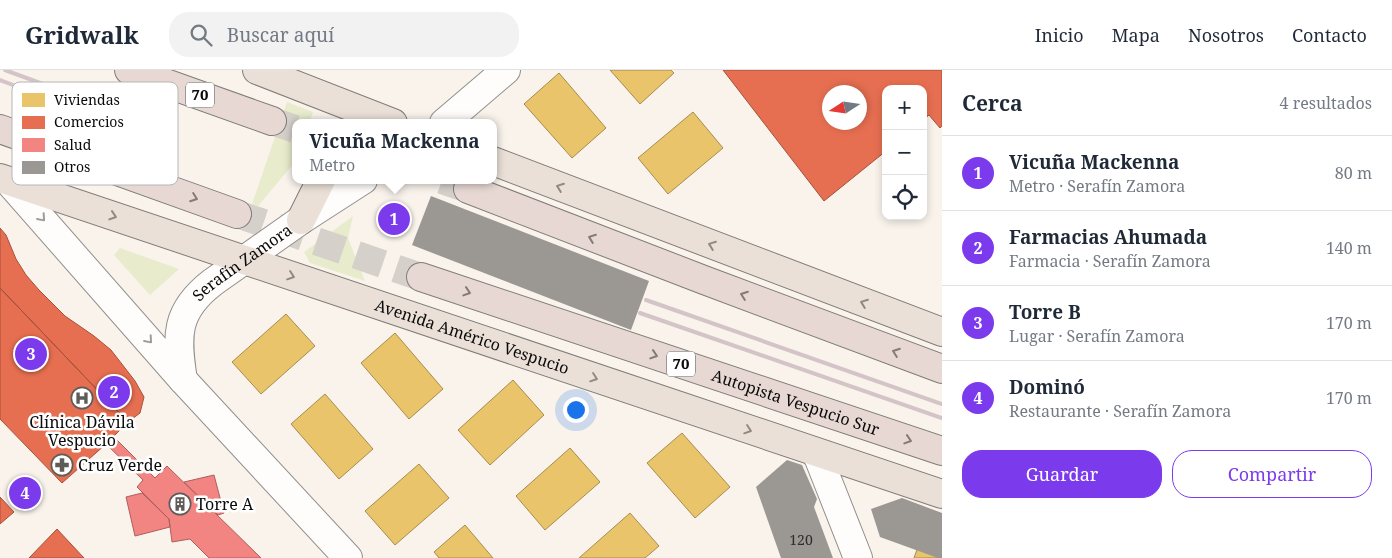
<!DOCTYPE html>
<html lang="es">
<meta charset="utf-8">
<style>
:root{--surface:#fff;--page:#f2f2f3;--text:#1f2937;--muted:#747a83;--line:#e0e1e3;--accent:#7c3aed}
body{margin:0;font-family:"Noto Serif",serif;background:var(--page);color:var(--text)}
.controls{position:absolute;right:15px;top:15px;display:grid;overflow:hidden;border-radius:10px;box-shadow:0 2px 8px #0003}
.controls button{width:45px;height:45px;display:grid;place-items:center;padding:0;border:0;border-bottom:1px solid var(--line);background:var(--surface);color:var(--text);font:25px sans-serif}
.compass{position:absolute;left:822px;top:15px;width:45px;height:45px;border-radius:50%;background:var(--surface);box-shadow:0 2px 8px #0003;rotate:258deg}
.you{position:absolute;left:575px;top:339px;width:18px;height:18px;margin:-12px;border:4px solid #fff;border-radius:50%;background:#1a73e8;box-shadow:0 0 0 8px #1a73e833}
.badge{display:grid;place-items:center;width:32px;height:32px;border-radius:50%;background:var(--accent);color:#fff;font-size:16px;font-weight:700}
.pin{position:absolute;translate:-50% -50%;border:2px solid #fff;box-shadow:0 1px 5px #0006}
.popup{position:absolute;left:292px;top:49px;width:205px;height:65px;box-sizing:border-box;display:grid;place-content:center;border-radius:10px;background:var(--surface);filter:drop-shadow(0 1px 4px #0005);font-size:16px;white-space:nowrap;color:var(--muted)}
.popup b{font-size:19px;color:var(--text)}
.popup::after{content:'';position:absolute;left:50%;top:100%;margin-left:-10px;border:10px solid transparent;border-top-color:var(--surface)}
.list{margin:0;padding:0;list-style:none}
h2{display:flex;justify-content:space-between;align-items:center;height:65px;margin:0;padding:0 20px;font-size:21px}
h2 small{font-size:16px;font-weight:400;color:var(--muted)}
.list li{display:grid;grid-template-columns:32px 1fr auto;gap:15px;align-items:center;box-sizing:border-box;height:75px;padding:0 20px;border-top:1px solid var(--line)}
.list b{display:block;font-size:19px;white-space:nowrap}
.list p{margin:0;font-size:16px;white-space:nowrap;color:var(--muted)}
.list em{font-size:16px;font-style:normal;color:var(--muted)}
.actions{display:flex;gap:10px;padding:15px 20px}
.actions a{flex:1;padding:11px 0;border:1px solid var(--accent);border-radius:20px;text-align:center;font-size:18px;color:var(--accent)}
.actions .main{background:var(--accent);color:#fff}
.icon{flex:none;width:28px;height:28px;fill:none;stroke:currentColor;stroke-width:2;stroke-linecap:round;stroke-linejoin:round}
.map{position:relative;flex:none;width:942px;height:488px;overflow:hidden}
header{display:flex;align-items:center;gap:30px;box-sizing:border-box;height:70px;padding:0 25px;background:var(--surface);border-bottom:1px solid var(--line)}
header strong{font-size:24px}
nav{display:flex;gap:28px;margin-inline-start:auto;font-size:18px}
.search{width:350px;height:45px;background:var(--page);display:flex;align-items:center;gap:12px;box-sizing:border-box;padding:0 18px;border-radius:20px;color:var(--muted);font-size:19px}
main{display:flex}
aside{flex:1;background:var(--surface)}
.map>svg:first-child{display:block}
.green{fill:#e8eccd}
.homes{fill:#e9c46a;stroke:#a68c4d}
.shops{fill:#e76f51;stroke:#a5513c;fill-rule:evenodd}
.health{fill:#f28482;stroke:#ac5f5e}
.building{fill:#9b9793}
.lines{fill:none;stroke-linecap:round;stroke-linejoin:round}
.motorway-tunnel{stroke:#d5d0ca;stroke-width:28;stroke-dasharray:28 14;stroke-linecap:butt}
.tertiary-casing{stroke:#928f8c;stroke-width:30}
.primary-casing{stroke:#7f7c79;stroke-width:30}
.motorway-casing{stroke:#7f7c79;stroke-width:30}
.tertiary{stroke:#fefdfc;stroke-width:28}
.primary{stroke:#eae0d7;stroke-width:28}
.motorway{stroke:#e7d8d3;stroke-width:28}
.rail{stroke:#d4c3c7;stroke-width:4}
.oneway{stroke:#908a85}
.oneway2{stroke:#847b79}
.oneway3{stroke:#9c9c9b}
.labels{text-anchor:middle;stroke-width:5;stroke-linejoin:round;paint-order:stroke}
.number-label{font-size:14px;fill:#2e2d2c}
.shield{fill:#fff;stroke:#545454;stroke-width:1}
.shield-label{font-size:15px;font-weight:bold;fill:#0a0a0a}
.street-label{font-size:16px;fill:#0a0a0a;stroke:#fff}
.poi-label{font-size:16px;fill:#0a0a0a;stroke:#fff;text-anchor:start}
.key{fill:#fff;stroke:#b6b6b6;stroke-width:1}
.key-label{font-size:14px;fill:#0a0a0a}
</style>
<header>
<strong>Gridwalk</strong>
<div class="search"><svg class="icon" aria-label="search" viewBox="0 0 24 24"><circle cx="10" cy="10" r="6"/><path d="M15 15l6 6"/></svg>Buscar aquí</div>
<nav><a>Inicio</a><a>Mapa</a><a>Nosotros</a><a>Contacto</a></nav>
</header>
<main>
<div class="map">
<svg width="942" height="488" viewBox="0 0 942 488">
<rect width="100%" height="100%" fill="#f9f3ec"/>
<path class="green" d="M287,32L313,42L309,53H295V92L258,136L252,134Z
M353,146L348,168L365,211L310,193L304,182Z
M120,178L179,199L150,225L114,185Z"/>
<path class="homes" d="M610,0H671L674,3L640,34Z
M559,3L606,58L572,88L524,34Z
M693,42L723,78L668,124L638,88Z
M286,244L315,276L261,324L232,292Z
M395,263L443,319L409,349L361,293Z
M513,310L544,345L490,395L458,360Z
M325,324L373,379L339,409L291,354Z
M682,363L730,417L695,448L647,393Z
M570,378L600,412L545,460L516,426Z
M419,394L449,428L395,475L365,441Z
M630,443L659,476L645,488H579Z
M465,455L493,488H439L434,482Z
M921,468L942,475V488H914Z"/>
<path class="shops" d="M723,0H942V56L940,58L929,45L923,50V19H886V81L824,131ZM829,22H859V52H829Z
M0,158L6,165L16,189L26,205L39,220L65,246L94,266L111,280L135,311L144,327L140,343L128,352L0,218Z
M0,218L128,352L106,374L62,413L0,349Z
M0,427L14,442L0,454Z
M57,459L84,488H29Z"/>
<path class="health" d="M114,367L155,408L167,396L261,488H209L190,469L172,472L169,449L137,417L143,410L106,374Z
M214,405L224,443L218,445L184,412Z
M142,423L169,449L170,457L135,466L126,427Z"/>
<path class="building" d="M431,126L649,211L631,260L412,175Z
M787,390L802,395L817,429L814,437L833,488H781L756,417Z
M902,428L942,443V488H938L880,467L871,439Z"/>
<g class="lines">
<path class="motorway-tunnel" d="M272,51L295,59
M442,110L468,119
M237,144L421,207"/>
<g class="tertiary-casing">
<g id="tertiary">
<path d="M444,53L506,0"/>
<path d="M9,112L183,310L348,488"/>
<path id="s1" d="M183,310C176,266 175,241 213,212L301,150L363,110"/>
<path d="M815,382L819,389L858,488"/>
</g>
</g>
<g class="primary-casing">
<g id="primary">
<path d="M257,0L393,53"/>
<path d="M493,91L942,262"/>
<path id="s2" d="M0,108L942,424"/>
<path d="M301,150L321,110"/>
</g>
</g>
<g class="motorway-casing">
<g id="motorway">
<path d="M129,0L272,51"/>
<path d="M0,59L237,144"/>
<path d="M468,119L704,210L942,299"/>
<path id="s3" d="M421,207L942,381"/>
</g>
</g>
<use href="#tertiary" class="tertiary"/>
<use href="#primary" class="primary"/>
<use href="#motorway" class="motorway"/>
<path class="rail" d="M5,0L176,63
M0,10L171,74
M646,230L942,334
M640,243L942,348"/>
</g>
<defs><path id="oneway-chevron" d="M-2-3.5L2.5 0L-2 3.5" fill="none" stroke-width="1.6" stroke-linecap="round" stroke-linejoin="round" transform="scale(1.25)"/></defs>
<g class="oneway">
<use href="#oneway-chevron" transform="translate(560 117) rotate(-159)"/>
<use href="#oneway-chevron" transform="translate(113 146) rotate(18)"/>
<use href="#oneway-chevron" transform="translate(712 175) rotate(-159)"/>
<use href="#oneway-chevron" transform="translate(291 206) rotate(19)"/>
<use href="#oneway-chevron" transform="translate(864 233) rotate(-159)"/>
<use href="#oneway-chevron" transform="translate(594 308) rotate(19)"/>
<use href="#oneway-chevron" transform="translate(748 360) rotate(19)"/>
</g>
<g class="oneway2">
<use href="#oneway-chevron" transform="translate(194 128) rotate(20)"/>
<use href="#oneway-chevron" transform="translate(592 168) rotate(-159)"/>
<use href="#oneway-chevron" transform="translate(467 222) rotate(18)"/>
<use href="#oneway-chevron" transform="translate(744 225) rotate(-160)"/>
<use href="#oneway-chevron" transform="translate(896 282) rotate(-160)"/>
<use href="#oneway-chevron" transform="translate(654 285) rotate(18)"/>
<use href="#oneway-chevron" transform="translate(908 370) rotate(18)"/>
</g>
<g class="oneway3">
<use href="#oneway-chevron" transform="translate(42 148) rotate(49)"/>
<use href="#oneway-chevron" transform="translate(149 270) rotate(49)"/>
</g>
<defs>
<g id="hospital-ring" transform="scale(1.125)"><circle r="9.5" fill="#fff" stroke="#5e5c59" stroke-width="1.5"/><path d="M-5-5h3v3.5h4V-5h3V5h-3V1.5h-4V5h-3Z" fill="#5e5c59"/></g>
<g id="pharmacy-ring" transform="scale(1.125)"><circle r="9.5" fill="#fff" stroke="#5e5c59" stroke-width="1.5"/><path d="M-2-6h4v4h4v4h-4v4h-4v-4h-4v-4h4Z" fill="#5e5c59"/></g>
<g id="building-ring" transform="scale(1.125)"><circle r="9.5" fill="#fff" stroke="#5e5c59" stroke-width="1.5"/><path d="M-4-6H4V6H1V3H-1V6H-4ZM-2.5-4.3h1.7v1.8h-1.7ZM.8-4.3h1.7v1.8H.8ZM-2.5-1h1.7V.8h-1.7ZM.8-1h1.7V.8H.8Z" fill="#5e5c59"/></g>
</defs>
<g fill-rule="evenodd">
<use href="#hospital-ring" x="82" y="328"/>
<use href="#pharmacy-ring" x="62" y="395"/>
<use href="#building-ring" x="180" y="434"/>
</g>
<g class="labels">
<g class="number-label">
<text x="801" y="475">120</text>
</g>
<g class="shield">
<rect x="186" y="12.5" width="28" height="25" rx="4"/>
<rect x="667" y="281.5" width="28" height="25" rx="4"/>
</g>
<g class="shield-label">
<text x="200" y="30">70</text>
<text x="681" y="299">70</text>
</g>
<g class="street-label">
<text dy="6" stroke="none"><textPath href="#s1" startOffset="145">Serafín Zamora</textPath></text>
<text dy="6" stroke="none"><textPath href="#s2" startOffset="498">Avenida Américo Vespucio</textPath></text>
<text dy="6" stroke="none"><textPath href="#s3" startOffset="395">Autopista Vespucio Sur</textPath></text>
</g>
<g class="poi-label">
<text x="82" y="358" text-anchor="middle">Clínica Dávila<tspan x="82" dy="18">Vespucio</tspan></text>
<text x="78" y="401">Cruz Verde</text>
<text x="196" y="440">Torre A</text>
</g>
</g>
<rect x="12" y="12" width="166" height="103" rx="8" class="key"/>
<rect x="22" y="23" width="23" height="14" fill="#e9c46a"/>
<rect x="22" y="46" width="23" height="13" fill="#e76f51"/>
<rect x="22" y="68" width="23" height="14" fill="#f28482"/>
<rect x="22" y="91" width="23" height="13" fill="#9b9793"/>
<g class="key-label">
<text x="54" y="35">Viviendas</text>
<text x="54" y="57">Comercios</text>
<text x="54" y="80">Salud</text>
<text x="54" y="102">Otros</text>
</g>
</svg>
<div class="controls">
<button>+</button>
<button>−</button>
<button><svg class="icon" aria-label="locate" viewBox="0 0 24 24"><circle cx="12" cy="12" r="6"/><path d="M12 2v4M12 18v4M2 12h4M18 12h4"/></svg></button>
</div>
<svg class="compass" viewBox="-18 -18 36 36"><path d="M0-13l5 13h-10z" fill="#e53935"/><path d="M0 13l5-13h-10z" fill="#747a83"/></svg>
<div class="you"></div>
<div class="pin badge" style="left:394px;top:149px">1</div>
<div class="popup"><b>Vicuña Mackenna</b>Metro</div>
<div class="pin badge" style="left:114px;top:322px">2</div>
<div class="pin badge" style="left:31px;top:284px">3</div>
<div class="pin badge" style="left:25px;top:423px">4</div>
</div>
<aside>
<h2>Cerca<small>4 resultados</small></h2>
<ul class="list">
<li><span class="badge">1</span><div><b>Vicuña Mackenna</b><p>Metro · Serafín Zamora</p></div><em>80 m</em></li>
<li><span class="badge">2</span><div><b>Farmacias Ahumada</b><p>Farmacia · Serafín Zamora</p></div><em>140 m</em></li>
<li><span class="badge">3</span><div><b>Torre B</b><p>Lugar · Serafín Zamora</p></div><em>170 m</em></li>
<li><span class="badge">4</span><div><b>Dominó</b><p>Restaurante · Serafín Zamora</p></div><em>170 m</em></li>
</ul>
<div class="actions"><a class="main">Guardar</a><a>Compartir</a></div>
</aside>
</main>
